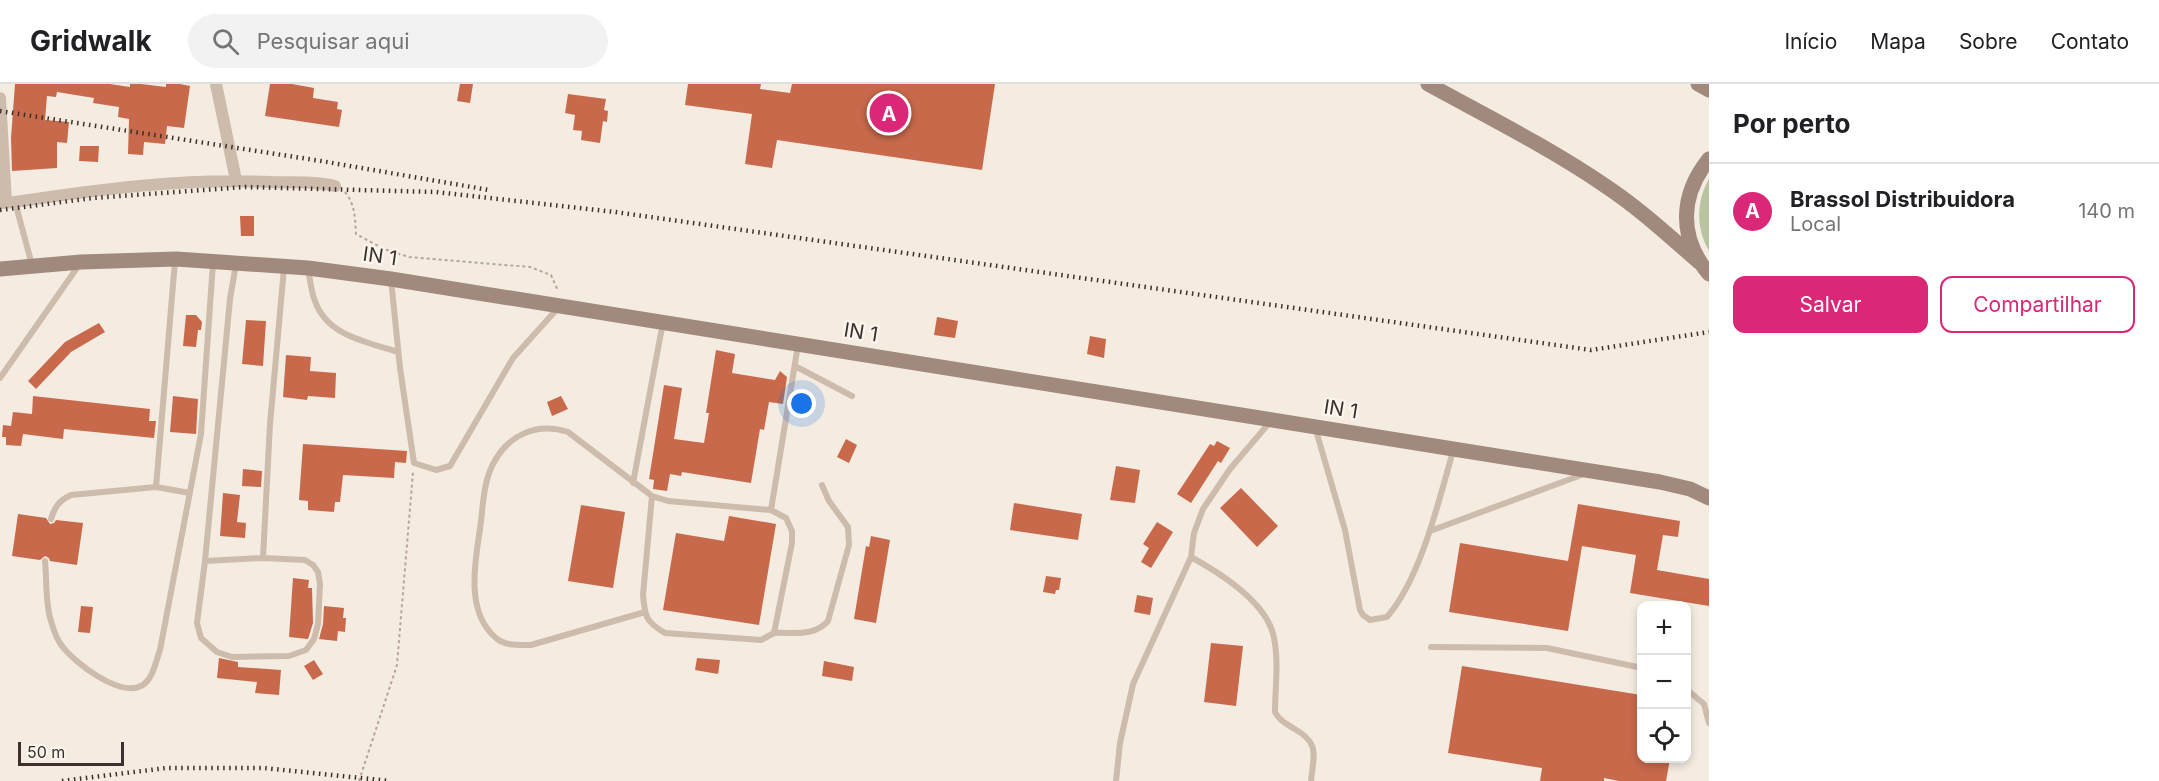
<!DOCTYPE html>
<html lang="pt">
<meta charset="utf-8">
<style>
:root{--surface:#fff;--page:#f2f2f2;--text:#202124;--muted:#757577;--line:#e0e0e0;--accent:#db2777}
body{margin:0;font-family:Inter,sans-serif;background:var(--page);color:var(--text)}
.controls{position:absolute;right:18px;bottom:18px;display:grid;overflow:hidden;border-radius:12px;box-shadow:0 3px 9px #0003}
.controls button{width:54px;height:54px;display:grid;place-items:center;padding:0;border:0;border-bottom:2px solid var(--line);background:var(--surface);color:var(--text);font:30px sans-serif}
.scale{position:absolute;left:18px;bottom:15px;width:106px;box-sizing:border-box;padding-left:6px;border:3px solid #3b302b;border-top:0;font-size:16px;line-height:21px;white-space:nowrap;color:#3b302b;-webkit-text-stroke:4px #fbf5ee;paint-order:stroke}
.you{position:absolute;left:802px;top:320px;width:21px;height:21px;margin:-15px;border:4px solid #fff;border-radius:50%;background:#1a73e8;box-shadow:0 0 0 9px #1a73e833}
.badge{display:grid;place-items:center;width:39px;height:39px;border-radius:50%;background:var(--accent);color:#fff;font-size:20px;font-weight:700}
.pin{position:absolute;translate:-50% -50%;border:3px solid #fff;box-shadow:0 2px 6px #0006}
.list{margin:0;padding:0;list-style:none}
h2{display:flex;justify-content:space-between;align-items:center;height:78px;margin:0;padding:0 24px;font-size:26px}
h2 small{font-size:20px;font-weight:400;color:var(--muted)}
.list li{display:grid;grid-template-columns:39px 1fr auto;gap:18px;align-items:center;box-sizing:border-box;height:96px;padding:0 24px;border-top:2px solid var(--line)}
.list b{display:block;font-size:22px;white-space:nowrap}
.list p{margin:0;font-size:20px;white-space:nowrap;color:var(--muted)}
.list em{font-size:20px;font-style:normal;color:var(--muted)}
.actions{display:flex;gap:12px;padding:18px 24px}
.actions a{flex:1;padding:14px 0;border:2px solid var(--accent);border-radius:12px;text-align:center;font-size:21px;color:var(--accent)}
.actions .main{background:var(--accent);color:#fff}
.icon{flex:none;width:33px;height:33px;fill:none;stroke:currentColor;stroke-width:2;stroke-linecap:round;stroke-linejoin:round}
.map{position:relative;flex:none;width:1709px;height:697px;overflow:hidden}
header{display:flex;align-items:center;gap:36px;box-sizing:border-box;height:84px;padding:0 30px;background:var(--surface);border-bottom:2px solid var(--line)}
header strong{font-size:28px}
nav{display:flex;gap:33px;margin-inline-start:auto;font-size:21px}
.search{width:420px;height:54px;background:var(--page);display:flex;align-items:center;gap:15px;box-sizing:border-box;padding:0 21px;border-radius:33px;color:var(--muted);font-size:22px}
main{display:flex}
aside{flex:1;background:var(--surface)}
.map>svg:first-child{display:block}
.green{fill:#b8c4a0}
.building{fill:#c8694b}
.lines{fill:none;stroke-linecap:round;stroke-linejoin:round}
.path{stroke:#b9a596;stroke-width:2;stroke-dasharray:3 3;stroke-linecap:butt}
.lane{stroke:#cdbbac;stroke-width:6}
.street{stroke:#cdbbac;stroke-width:12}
.secondary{stroke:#a18a7d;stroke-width:15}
.rail{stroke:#3b302b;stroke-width:4.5;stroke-dasharray:1.5 4.5;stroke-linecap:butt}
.labels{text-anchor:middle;stroke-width:5;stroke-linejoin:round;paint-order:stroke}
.street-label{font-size:20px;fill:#3b302b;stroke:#fbf5ee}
</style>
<header>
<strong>Gridwalk</strong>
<div class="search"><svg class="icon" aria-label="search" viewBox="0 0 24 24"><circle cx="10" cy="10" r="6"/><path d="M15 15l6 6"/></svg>Pesquisar aqui</div>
<nav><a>Início</a><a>Mapa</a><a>Sobre</a><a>Contato</a></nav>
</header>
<main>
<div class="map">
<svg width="1709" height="697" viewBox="0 0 1709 697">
<rect width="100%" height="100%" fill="#f4ebe1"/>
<path class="green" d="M1709,95V167C1696,145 1696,117 1709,95Z"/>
<path class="building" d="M15,0H110L130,3V0H141L166,3V0H180L190,2L184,44L167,42L165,60L144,58L143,71L128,70L129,35L118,33L119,23L93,19L94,14L57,8L56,13L47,12L45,36L69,38L67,59L57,58V84L12,87L11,54Z
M270,0H292L314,4L313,14L338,18L337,25L342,26L339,43L265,32Z
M460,0H473L470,19L457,17Z
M688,0H761L760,5L790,9L792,0H995L982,86L777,56L772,84L745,80L752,30L685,21Z
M568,10L606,15L604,26L608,27L607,38L603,37L600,59L581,56L582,47L573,46L575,31L565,29Z
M80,62H99L98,78L79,77Z
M240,132H254V152H241Z
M186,231H196L202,238L201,246H198L196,263L183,262Z
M937,233L958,237L955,254L934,251Z
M246,236L266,237L263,282L242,280Z
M99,239L105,248L71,268L36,305L28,297L65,258Z
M1090,252L1106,255L1104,274L1087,270Z
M716,266L735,270L732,289L775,296L780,287L787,293L783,320L769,318L764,346L760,345L751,399L682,388L681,392L670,390L667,407L653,405L654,396L649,395L664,301L682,304L674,355L704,359L709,329H706Z
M286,271L311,273L310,287L336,289L335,314L308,312L307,316L283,313Z
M33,312L150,325L149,337H156L154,354L64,345L63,355L23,350L21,362L6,361V353H2L3,341L11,342L13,328L32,330Z
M173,312L198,315L196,350L170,348Z
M561,312L568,325L552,332L547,318Z
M846,355L857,361L849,379L837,373Z
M1217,357L1230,364L1221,379L1218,377L1191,419L1177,410L1210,360L1214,362Z
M303,360L407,367L406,379L395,378L394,394L343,391L340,418H335L334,428L308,426V417L299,416Z
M1116,382L1140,386L1135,419L1110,416Z
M243,385L262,387L261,403L242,402Z
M1241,404L1278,442L1257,463L1220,424Z
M223,409L240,411L237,438L246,439L245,454L220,452Z
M1014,419L1082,430L1078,456L1010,446Z
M1578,420L1680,437L1678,453L1663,451L1657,486L1709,495V522L1630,509L1636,471L1582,462L1568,547L1449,528L1460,459L1568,477Z
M581,421L625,428L613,504L568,497Z
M18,430L46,434L50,440L54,439L56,436L83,439L77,481L50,477L49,474L45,472L40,476L12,472Z
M729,432L776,440L759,541L663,526L676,449L724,457Z
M1157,438L1173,448L1151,484L1141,478L1149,464L1143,460Z
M871,452L890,456L876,539L854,535L866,462L869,463Z
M1046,492L1061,494L1059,506H1056L1055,510L1043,508Z
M293,494L309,496L308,504H312L313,539L308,555L289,553Z
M1137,511L1153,514L1150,531L1134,528Z
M81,522L93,523L90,549L78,548Z
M324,522L344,524L343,534H346L345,548L338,547L337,557L319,555L323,540Z
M1211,559L1243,562L1236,622L1204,618Z
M219,574L238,578V583L281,586L279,611L255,609L257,598L217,594Z
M697,574L720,576L718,590L695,586Z
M314,576L323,590L313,596L304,582Z
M824,577L854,583L852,597L822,592Z
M1462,582L1641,611V675H1670L1666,697H1619L1604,694V697H1540L1542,684L1448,669Z"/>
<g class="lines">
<path class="path" d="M345,108C355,120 355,134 356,150L384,165L409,173L530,183L551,191L558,207
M359,697L397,581L413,388"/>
<path class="lane" d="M15,118L32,181
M308,185C310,195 311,207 315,217C327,252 367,258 398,268
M391,195L400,284L414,379L436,386L450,382L513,274L558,224
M795,282L852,312
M0,294L79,181
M1315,343L1345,446L1360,526L1363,531L1370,536L1387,533C1421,494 1439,416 1453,367
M633,399L663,238
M156,403L175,177
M771,426L798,261
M51,435C55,422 59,417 71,411L156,403L190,409
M1430,447L1584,390
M1191,473C1220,489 1268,519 1274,554C1279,578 1275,604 1275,628C1279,636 1285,639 1293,644C1320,659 1314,669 1311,697
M263,474L270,340L284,184
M45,477C47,496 45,519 51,537C53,544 57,556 62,562C75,579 119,613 141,602C153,596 156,577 160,566L201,350L213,179
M205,477L263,474L305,476L313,481L318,488L320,500L318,540L314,555L306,566L289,572L232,573L217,568L201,554L197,539L205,477L230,215L236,180
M645,528L531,561C518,561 505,562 496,554C465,528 475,478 480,445C483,424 483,401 492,382C507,351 536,338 568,348L652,412L668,417L771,426L786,434L792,447V459L774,549L761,556L665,549C646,538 645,533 643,511L652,412
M774,549C794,548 814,553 828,537L849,461L848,443L829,417L822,401
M1431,563L1547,564L1642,584
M1686,605L1704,620L1709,639
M1116,697L1120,659L1133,600L1191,473L1194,449L1203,425L1230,385L1270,338"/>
<path class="street" d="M216,0L236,96
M0,14L6,118
M0,119L15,118C101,105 183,94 271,98C292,99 315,97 335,102"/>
<path class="secondary" d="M1428,0C1488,33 1550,64 1607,103C1640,125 1669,152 1699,178
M1698,0L1709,6
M1709,75C1680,111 1678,153 1709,190
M0,185L81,178L176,175L308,184L391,195L1660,398L1690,405L1709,414"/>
<path class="rail" d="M0,27L321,77L489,106
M0,126L93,114L245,103L436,108L615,128L1591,266L1709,248
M62,697L166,684H264L390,697"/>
</g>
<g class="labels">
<g class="street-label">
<text transform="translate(380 172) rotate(8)" y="7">IN 1</text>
<text transform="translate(861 248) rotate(9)" y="7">IN 1</text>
<text transform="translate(1341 325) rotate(9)" y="7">IN 1</text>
</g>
</g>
</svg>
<div class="controls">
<button>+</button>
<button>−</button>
<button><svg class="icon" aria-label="locate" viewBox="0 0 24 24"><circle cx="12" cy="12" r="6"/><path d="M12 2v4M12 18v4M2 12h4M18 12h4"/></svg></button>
</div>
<div class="scale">50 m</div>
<div class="you"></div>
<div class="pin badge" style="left:889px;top:29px">A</div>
</div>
<aside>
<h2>Por perto<small></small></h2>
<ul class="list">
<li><span class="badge">A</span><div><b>Brassol Distribuidora</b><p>Local</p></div><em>140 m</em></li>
</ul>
<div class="actions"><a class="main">Salvar</a><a>Compartilhar</a></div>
</aside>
</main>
